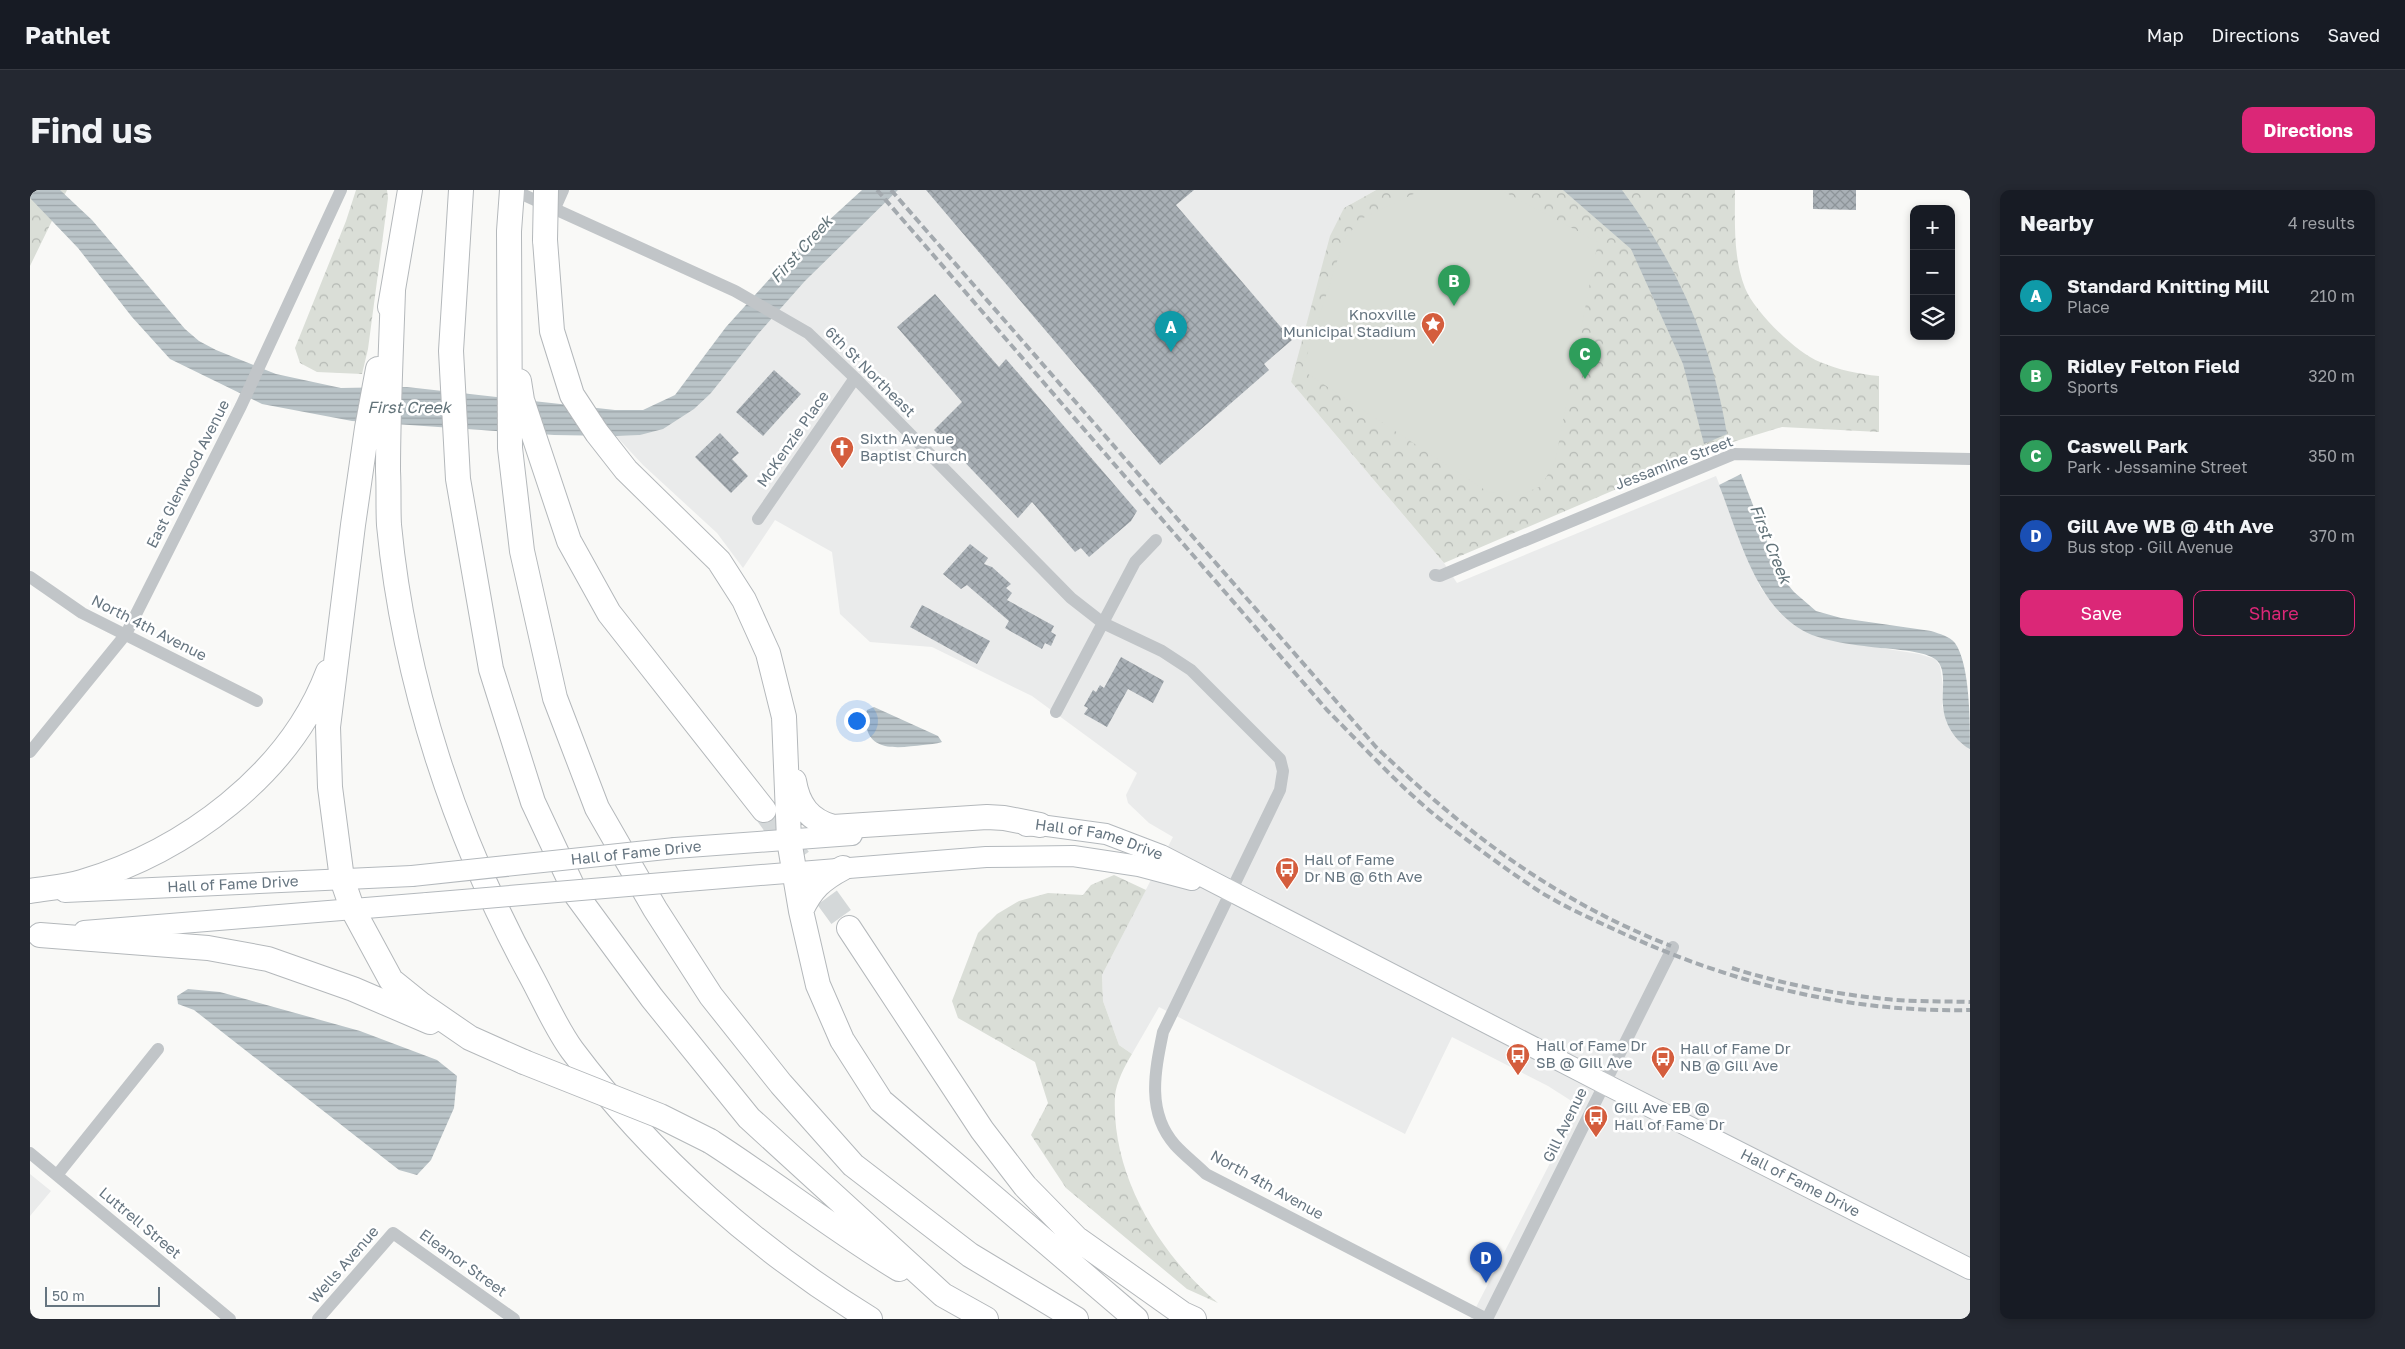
<!DOCTYPE html>
<meta charset="utf-8">
<style>
:root{--surface:#171b24;--page:#242831;--text:#f1f3f6;--muted:#9ea1a6;--line:#363941;--accent:#db2777}
body{margin:0;font-family:"Golos Text",sans-serif;background:var(--page);color:var(--text)}
.controls{position:absolute;right:15px;top:15px;display:grid;overflow:hidden;border-radius:10px;box-shadow:0 2px 8px #0003}
.controls button{width:45px;height:45px;display:grid;place-items:center;padding:0;border:0;border-bottom:1px solid var(--line);background:var(--surface);color:var(--text);font:25px sans-serif}
.scale{position:absolute;left:15px;bottom:12px;width:115px;box-sizing:border-box;padding-left:5px;border:2px solid #667580;border-top:0;font-size:14px;line-height:18px;white-space:nowrap;color:#667580;-webkit-text-stroke:4px #fff;paint-order:stroke}
.you{position:absolute;left:826px;top:530px;width:18px;height:18px;margin:-12px;border:4px solid #fff;border-radius:50%;background:#1a73e8;box-shadow:0 0 0 8px #1a73e833}
.badge{display:grid;place-items:center;width:32px;height:32px;border-radius:50%;background:var(--accent);color:#fff;font-size:16px;font-weight:700}
.pin{position:absolute;translate:-50% -41px;filter:drop-shadow(0 1px 2px #0008)}
.pin::after{content:'';position:absolute;top:26px;width:18px;height:15px;background:inherit;clip-path:polygon(0 0,100% 0,50% 100%)}
.list{margin:0;padding:0;list-style:none}
h2{display:flex;justify-content:space-between;align-items:center;height:65px;margin:0;padding:0 20px;font-size:21px}
h2 small{font-size:16px;font-weight:400;color:var(--muted)}
.list li{display:grid;grid-template-columns:32px 1fr auto;gap:15px;align-items:center;box-sizing:border-box;height:80px;padding:0 20px;border-top:1px solid var(--line)}
.list b{display:block;font-size:19px;white-space:nowrap}
.list p{margin:0;font-size:16px;white-space:nowrap;color:var(--muted)}
.list em{font-size:16px;font-style:normal;color:var(--muted)}
.actions{display:flex;gap:10px;padding:15px 20px}
.actions a{flex:1;padding:11px 0;border:1px solid var(--accent);border-radius:10px;text-align:center;font-size:18px;color:var(--accent)}
.actions .main{background:var(--accent);color:#fff}
.icon{flex:none;width:28px;height:28px;fill:none;stroke:currentColor;stroke-width:2;stroke-linecap:round;stroke-linejoin:round}
.map{position:relative;flex:none;width:1940px;height:1129px;overflow:hidden;border-radius:10px}
header{display:flex;align-items:center;gap:30px;box-sizing:border-box;height:70px;padding:0 25px;background:var(--surface);border-bottom:1px solid var(--line)}
header strong{font-size:24px}
nav{display:flex;gap:28px;margin-inline-start:auto;font-size:18px}
.intro{display:flex;align-items:center;justify-content:space-between;box-sizing:border-box;height:120px;padding:0 30px}
h1{margin:0;font-size:35px}
.button{padding:12px 22px;border-radius:10px;background:var(--accent);color:#fff;font-size:18px;font-weight:700}
main{display:flex;gap:30px;padding:0 30px}
aside{flex:1;background:var(--surface);border-radius:10px;box-shadow:0 2px 8px #0003}
.map>svg:first-child{display:block}
.built{fill:#eaebeb}
.forest{fill:url(#forest-crowns)}
.pitch{fill:#daded7}
.water{fill:url(#water-rules)}
.building{fill:url(#building-cross-hatch)}
.lines{fill:none;stroke-linecap:round;stroke-linejoin:round}
.highway-tunnel{stroke:#d4d8d9;stroke-width:24;stroke-dasharray:24 12;stroke-linecap:butt}
.primary-casing{stroke:#b4b9bd;stroke-width:22}
.highway-casing{stroke:#b4b8bb;stroke-width:26}
.street{stroke:#c1c5c8;stroke-width:12}
.primary{stroke:#fff;stroke-width:20}
.highway{stroke:#fff;stroke-width:24}
.rail{stroke:#a3a9ae;stroke-width:4;stroke-dasharray:8 4;stroke-linecap:butt}
.primary-bridge-casing{stroke:#b4b9bd;stroke-width:22;stroke-linecap:butt}
.highway-bridge-casing{stroke:#b4b8bb;stroke-width:26;stroke-linecap:butt}
.primary-bridge{stroke:#fff;stroke-width:20}
.highway-bridge{stroke:#fff;stroke-width:24}
.labels{text-anchor:middle;stroke-width:5;stroke-linejoin:round;paint-order:stroke}
.poi-label{font-size:15px;fill:#667580;stroke:#fff;text-anchor:start}
.street-label{font-size:15px;fill:#667580;stroke:#fff}
.water-label{font-size:16px;font-style:italic;fill:#627379;stroke:#fff}
</style>
<header>
<strong>Pathlet</strong>
<nav><a>Map</a><a>Directions</a><a>Saved</a></nav>
</header>
<div class="intro"><h1>Find us</h1><a class="button">Directions</a></div>
<main>
<div class="map">
<svg width="1940" height="1129" viewBox="0 0 1940 1129">
<defs>
<pattern id="forest-crowns" width="20" height="18" patternUnits="userSpaceOnUse" patternTransform="scale(1.25)"><rect width="20" height="18" fill="#daded7"/><path d="M2 6a3 3 0 1 1 6 0M12 15a3 3 0 1 1 6 0" fill="none" stroke="#b5b9b4"/></pattern>
<pattern id="water-rules" width="6" height="5" patternUnits="userSpaceOnUse" patternTransform="scale(1.25)"><rect width="6" height="5" fill="#bac4c8"/><path d="M0 2.5h6" fill="none" stroke="#9ba4a8"/></pattern>
<pattern id="building-cross-hatch" width="8" height="8" patternUnits="userSpaceOnUse" patternTransform="scale(1.25)"><rect width="8" height="8" fill="#a9b0b6"/><path d="M0 0l8 8M0 8l8-8" fill="none" stroke="#8d9499"/></pattern>
</defs>
<rect width="100%" height="100%" fill="#f9f9f7"/>
<path class="built" d="M868,0H1346L1314,18L1261,192L1414,373L1427,393L1686,286L1730,397L1750,423L1768,437L1782,445L1801,450L1889,464L1905,469L1910,476L1913,496L1912,515L1917,534L1923,543L1940,559V1129H1440L1535,944L1543,918L1540,910L1518,896L1422,847L1375,944L1129,817L1102,864L1089,855L1073,811L1072,785L1143,647L1119,633L1098,613L1096,605L1107,583L1002,506L902,457L840,452L810,424L802,362L745,330L713,378L687,343L613,275L586,246L610,245L681,203L729,143L775,91Z
M0,984L21,1001L0,1026Z"/>
<path class="forest" d="M0,0H37L0,76Z
M326,0H357L358,8L338,159L332,184L287,182L270,173L265,158L316,31Z
M1346,0H1705C1705,33 1703,67 1715,98C1724,121 1766,163 1790,172C1809,180 1828,184 1849,186V242L1752,237L1680,259L1414,373L1261,192L1300,46L1314,18Z
M1084,685L1116,700L1072,785L1073,811L1089,855L1102,864C1095,875 1086,893 1085,906C1081,985 1129,1064 1188,1113L1157,1099L1036,998L1001,945L1018,913L1005,872L928,828L922,811L948,743L967,724L989,711L1018,703L1053,705L1061,695Z"/>
<path class="pitch" d="M1392,0H1471L1568,52L1525,272L1511,296L1488,306L1458,302L1272,180L1314,50L1331,29Z"/>
<path class="water" d="M0,0H30L62,30L155,139L169,151L186,160L246,184L311,198L377,197L585,220H613L645,205L696,137L762,64L832,0H868L775,91L729,143L681,203L664,219L633,239L610,245L586,246L524,245L322,231L232,214L140,169L102,127L48,58L0,8Z
M1533,0H1592C1647,74 1682,153 1697,244L1674,254L1653,174L1601,59Z
M1711,284L1750,385L1764,402L1786,421L1811,428L1901,441C1910,444 1919,446 1925,453C1940,474 1940,531 1940,559C1935,557 1932,553 1928,550C1919,540 1914,529 1913,516C1911,503 1918,478 1905,469C1891,459 1851,459 1834,456C1817,454 1798,451 1782,445C1727,423 1709,345 1689,295Z
M844,517L908,546L912,552C906,554 899,554 893,555C874,557 843,563 837,539C835,532 835,527 837,520Z
M158,799L190,802L330,841L407,870L427,886L424,918L401,970L387,985L369,980L164,820L148,814L147,806Z"/>
<path class="building" d="M896,0H1164L1146,15L1262,150L1234,174L1239,180L1130,275Z
M1783,0H1826V20L1783,19Z
M905,104L969,177L976,169L1107,321L1101,331L1059,367L1051,358L1045,362L1002,312L988,328L904,240L932,212L867,137Z
M744,180L771,204L733,246L706,222Z
M690,243L709,263L702,269L718,286L701,303L665,267Z
M940,354L958,368L954,374L962,377L981,394L976,398L982,403L977,410L1024,436L1021,442L1026,445L1021,456L1015,453L1012,459L975,438L979,431L937,395L931,399L913,384Z
M892,415L960,451L947,474L880,437Z
M1091,467L1134,491L1123,513L1098,499L1077,537L1054,524L1058,518L1054,516L1063,500L1066,502L1070,495L1074,498Z"/>
<g class="lines">
<path class="highway-tunnel" d="M734,620L819,738"/>
<g class="primary-casing">
<g id="primary">
<path id="s1" d="M996,636L1010,635L1076,644L1131,665L1573,893L1940,1079"/>
<path d="M645,658L822,645"/>
<path d="M657,691L956,667L1043,666L1109,676L1162,690"/>
<path id="s2" d="M35,702L382,686"/>
<path d="M54,741L397,713"/>
</g>
</g>
<g class="highway-casing">
<path id="highway" d="M431,0L421,161L428,289L461,479L503,612L547,706L622,808L719,928L913,1105L956,1129
M482,0L479,41L480,258L492,361L525,508L567,618L625,719L681,806L751,894L823,975L940,1065L1046,1129
M515,50L522,141L542,205L567,243L596,280L689,371L714,410L738,463L754,527L759,650L771,721L788,795L812,850L851,911L1106,1129
M363,101C361,161 358,221 358,281C359,299 358,318 359,335C374,492 426,649 501,786C514,810 526,838 542,860C622,967 726,1059 840,1129
M360,117L380,0
M348,179L337,238L323,335L298,537L300,597L312,689L322,718L361,790L392,815L440,848L494,872
M489,191L492,210L539,351L579,423L734,620
M764,591C768,615 779,630 803,637L957,627L974,628L1010,635
M0,701C17,698 36,697 52,692C155,661 259,585 298,482
M771,721C781,699 792,689 813,678
M819,738L952,940L995,996L1046,1048L1153,1124L1164,1129
M10,745L178,758L238,769L323,799L400,832
M680,951C744,992 804,1040 869,1079"/>
</g>
<path class="street" d="M483,0L705,101L778,143L825,188L1041,408L1073,433L1132,461L1161,480L1250,569L1253,581L1250,600L1133,842C1125,881 1116,922 1145,955C1154,965 1166,974 1176,984L1457,1129L1643,757
M525,18L533,0
M728,329L825,188
M1405,385L1410,386L1443,372L1704,264L1940,269
M0,387L52,423L227,511
M1026,522L1105,372L1126,350
M0,562L96,444L211,216L311,0
M0,963L200,1129
M27,985L128,859
M288,1129L363,1043L484,1129"/>
<use href="#primary" class="primary"/>
<use href="#highway" class="highway"/>
<path class="rail" d="M847,0L1297,520C1337,560 1375,603 1420,637C1450,660 1481,683 1512,703C1537,718 1564,730 1590,742C1701,793 1817,823 1940,820
M861,0L1346,557C1436,643 1524,710 1641,756
M1702,778C1752,794 1804,804 1856,809C1884,812 1912,811 1940,812"/>
<g class="primary-bridge-casing">
<path id="primary-bridge" d="M382,686L645,658
M397,713L657,691"/>
</g>
<g class="highway-bridge-casing">
<path id="highway-bridge" d="M515,50L516,0
M494,872L630,926L680,951"/>
</g>
<use href="#primary-bridge" class="primary-bridge"/>
<use href="#highway-bridge" class="highway-bridge"/>
</g>
<defs>
<g id="sight-pin" transform="scale(1.25)"><path d="M0 17L-7.5 6A9.5 9.5 0 1 1 7.5 6Z" fill="#d45d3d" stroke="#fff"/><path d="M0-6L1.8-2.2L6-1.7L2.9 1.2L3.7 5.4L0 3.3L-3.7 5.4L-2.9 1.2L-6-1.7L-1.8-2.2Z" fill="#fff"/></g>
<g id="church-pin" transform="scale(1.25)"><path d="M0 17L-7.5 6A9.5 9.5 0 1 1 7.5 6Z" fill="#d45d3d" stroke="#fff"/><path d="M-1.2-6h2.4v3.5h3.3v2.4h-3.3V6h-2.4V-.1h-3.3v-2.4h3.3Z" fill="#fff"/></g>
<g id="bus-pin" transform="scale(1.25)"><path d="M0 17L-7.5 6A9.5 9.5 0 1 1 7.5 6Z" fill="#d45d3d" stroke="#fff"/><path d="M-5-6H5V4H4V6H2V4H-2V6H-4V4H-5ZM-3.5-4V0h7V-4ZM-3.5 1.2v1.5H-2V1.2ZM2 1.2v1.5H3.5V1.2Z" fill="#fff"/></g>
</defs>
<g fill-rule="evenodd">
<use href="#sight-pin" x="1403" y="134"/>
<use href="#church-pin" x="812" y="258"/>
<use href="#bus-pin" x="1257" y="679"/>
<use href="#bus-pin" x="1488" y="865"/>
<use href="#bus-pin" x="1633" y="868"/>
<use href="#bus-pin" x="1566" y="927"/>
</g>
<g class="labels">
<g class="poi-label">
<text x="1386" y="130" text-anchor="end">Knoxville<tspan x="1386" dy="17">Municipal Stadium</tspan></text>
<text x="830" y="254">Sixth Avenue<tspan x="830" dy="17">Baptist Church</tspan></text>
<text x="1274" y="675">Hall of Fame<tspan x="1274" dy="17">Dr NB @ 6th Ave</tspan></text>
<text x="1506" y="861">Hall of Fame Dr<tspan x="1506" dy="17">SB @ Gill Ave</tspan></text>
<text x="1650" y="864">Hall of Fame Dr<tspan x="1650" dy="17">NB @ Gill Ave</tspan></text>
<text x="1584" y="923">Gill Ave EB @<tspan x="1584" dy="17">Hall of Fame Dr</tspan></text>
</g>
<g class="street-label">
<text transform="translate(840 182) rotate(45)" y="5">6th St Northeast</text>
<text transform="translate(763 249) rotate(-55)" y="5">McKenzie Place</text>
<text transform="translate(1644 273) rotate(-21)" y="5">Jessamine Street</text>
<text transform="translate(158 284) rotate(-63)" y="5">East Glenwood Avenue</text>
<text transform="translate(119 438) rotate(27)" y="5">North 4th Avenue</text>
<text dy="5" stroke="none"><textPath href="#s1" startOffset="75">Hall of Fame Drive</textPath></text>
<text transform="translate(606 663) rotate(-6)" y="5">Hall of Fame Drive</text>
<text dy="5" stroke="none"><textPath href="#s2" startOffset="168">Hall of Fame Drive</textPath></text>
<text transform="translate(1535 935) rotate(-64)" y="5">Gill Avenue</text>
<text dy="5" stroke="none"><textPath href="#s1" startOffset="858">Hall of Fame Drive</textPath></text>
<text transform="translate(1237 995) rotate(29)" y="5">North 4th Avenue</text>
<text transform="translate(110 1033) rotate(40)" y="5">Luttrell Street</text>
<text transform="translate(433 1073) rotate(36)" y="5">Eleanor Street</text>
<text transform="translate(314 1075) rotate(-49)" y="5">Wells Avenue</text>
</g>
<g class="water-label">
<text transform="translate(771 59) rotate(-48)" y="6">First Creek</text>
<text x="379" y="223">First Creek</text>
<text transform="translate(1741 354) rotate(68)" y="6">First Creek</text>
</g>
</g>
</svg>
<div class="controls">
<button>+</button>
<button>−</button>
<button><svg class="icon" aria-label="layers" viewBox="0 0 24 24"><path d="M12 4l9 5-9 5-9-5zM3 14l9 5 9-5"/></svg></button>
</div>
<div class="scale">50 m</div>
<div class="you"></div>
<div class="pin badge" style="left:1141px;top:162px;background:#0f9aa8">A</div>
<div class="pin badge" style="left:1424px;top:116px;background:#2e9e5b">B</div>
<div class="pin badge" style="left:1555px;top:189px;background:#2e9e5b">C</div>
<div class="pin badge" style="left:1456px;top:1093px;background:#1a4fb4">D</div>
</div>
<aside>
<h2>Nearby<small>4 results</small></h2>
<ul class="list">
<li><span class="badge" style="background:#0f9aa8">A</span><div><b>Standard Knitting Mill</b><p>Place</p></div><em>210 m</em></li>
<li><span class="badge" style="background:#2e9e5b">B</span><div><b>Ridley Felton Field</b><p>Sports</p></div><em>320 m</em></li>
<li><span class="badge" style="background:#2e9e5b">C</span><div><b>Caswell Park</b><p>Park · Jessamine Street</p></div><em>350 m</em></li>
<li><span class="badge" style="background:#1a4fb4">D</span><div><b>Gill Ave WB @ 4th Ave</b><p>Bus stop · Gill Avenue</p></div><em>370 m</em></li>
</ul>
<div class="actions"><a class="main">Save</a><a>Share</a></div>
</aside>
</main>
